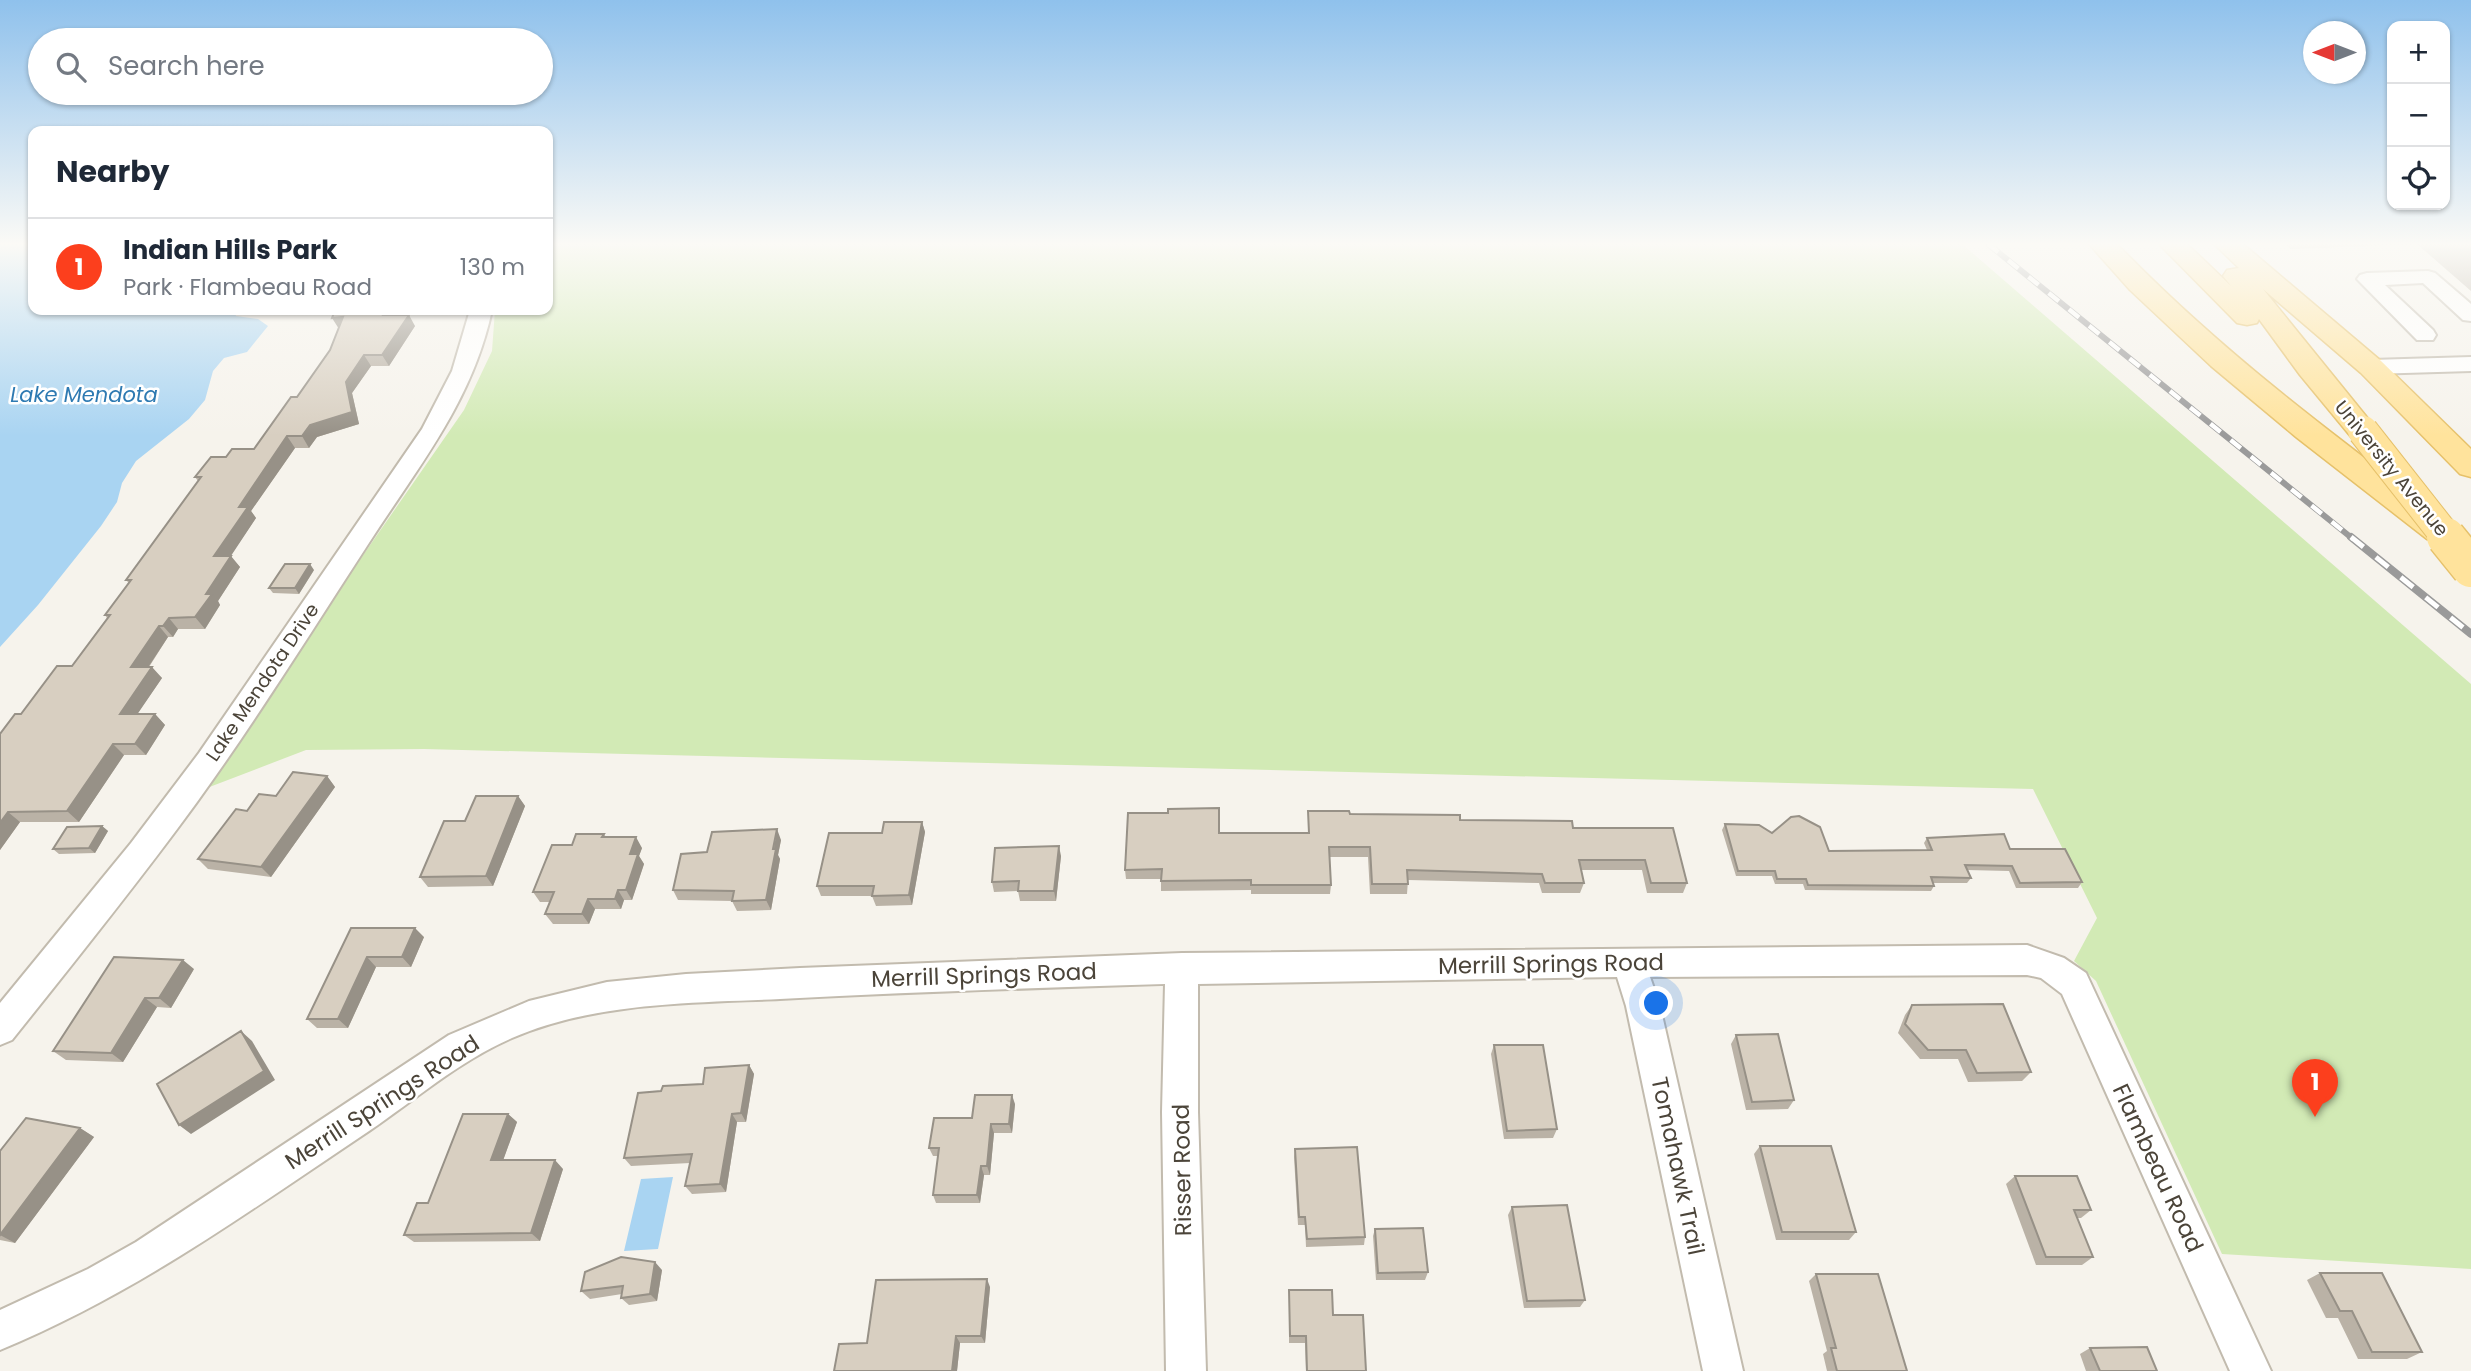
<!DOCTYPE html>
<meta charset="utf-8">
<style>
:root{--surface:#fff;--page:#f2f2f3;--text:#1f2937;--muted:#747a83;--line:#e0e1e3;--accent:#fc3f1d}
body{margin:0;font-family:Poppins,sans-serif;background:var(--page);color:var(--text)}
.controls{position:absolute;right:21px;top:21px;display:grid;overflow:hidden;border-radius:14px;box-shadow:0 2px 5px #0004}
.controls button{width:63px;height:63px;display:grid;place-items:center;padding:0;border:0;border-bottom:2px solid var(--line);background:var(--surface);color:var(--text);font:35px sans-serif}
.compass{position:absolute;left:2303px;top:21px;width:63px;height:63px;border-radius:50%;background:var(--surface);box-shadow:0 2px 5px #0004;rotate:270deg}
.you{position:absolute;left:1657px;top:1004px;width:24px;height:24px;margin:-18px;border:5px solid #fff;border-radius:50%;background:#1a73e8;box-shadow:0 0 0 10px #1a73e833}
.badge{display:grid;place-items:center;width:46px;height:46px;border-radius:50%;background:var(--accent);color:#fff;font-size:23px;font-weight:700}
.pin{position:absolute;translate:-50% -58px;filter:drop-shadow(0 2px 4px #0008)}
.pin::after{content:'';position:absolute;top:37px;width:24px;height:21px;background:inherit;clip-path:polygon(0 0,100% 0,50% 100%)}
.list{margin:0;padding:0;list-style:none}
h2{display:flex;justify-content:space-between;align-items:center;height:91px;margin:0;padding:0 28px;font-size:30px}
h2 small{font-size:23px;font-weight:400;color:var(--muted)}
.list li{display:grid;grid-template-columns:46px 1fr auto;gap:21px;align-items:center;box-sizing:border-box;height:98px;padding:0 28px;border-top:2px solid var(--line)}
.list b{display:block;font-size:26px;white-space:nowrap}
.list p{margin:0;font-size:23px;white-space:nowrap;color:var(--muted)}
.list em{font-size:23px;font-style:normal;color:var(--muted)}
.icon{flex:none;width:38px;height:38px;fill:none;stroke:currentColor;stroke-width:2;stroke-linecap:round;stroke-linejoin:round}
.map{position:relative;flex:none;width:2471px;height:1371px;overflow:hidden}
.search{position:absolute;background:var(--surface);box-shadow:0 2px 5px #0004;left:28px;top:28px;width:525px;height:77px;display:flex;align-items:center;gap:18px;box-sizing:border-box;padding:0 24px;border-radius:38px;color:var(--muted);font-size:26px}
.panel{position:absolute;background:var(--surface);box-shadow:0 2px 5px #0004;left:28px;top:126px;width:525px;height:189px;border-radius:14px}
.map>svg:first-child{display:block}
.green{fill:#d2eab5}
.water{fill:#a9d4f2}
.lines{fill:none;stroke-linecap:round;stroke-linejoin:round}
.minor-casing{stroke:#c2bbae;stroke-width:4}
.major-casing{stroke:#e6c16a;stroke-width:3}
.minor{fill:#fff;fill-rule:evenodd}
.major{fill:#ffe39c;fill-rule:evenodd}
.rail-far1-casing{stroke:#9a9a9a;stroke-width:6}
.rail-casing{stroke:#9a9a9a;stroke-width:8}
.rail-far1{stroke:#fff;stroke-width:4.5;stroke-dasharray:13;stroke-linecap:butt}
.rail{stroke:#fff;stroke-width:5;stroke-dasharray:16;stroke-linecap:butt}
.major-bridge-far1-casing{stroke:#e6c16a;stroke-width:32;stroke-linecap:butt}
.major-bridge-casing{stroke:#e6c16a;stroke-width:41;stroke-linecap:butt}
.major-bridge-far1{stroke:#ffe39c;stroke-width:30}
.major-bridge{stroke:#ffe39c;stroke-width:38}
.wall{fill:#bab2a6}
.shaded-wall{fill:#979187}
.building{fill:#d8cfc1;stroke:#979187;stroke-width:2}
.labels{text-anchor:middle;stroke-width:5;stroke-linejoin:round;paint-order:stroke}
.street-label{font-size:19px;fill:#4b4439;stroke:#fff}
.water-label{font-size:21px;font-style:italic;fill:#2e7ab2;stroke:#fff}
.near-street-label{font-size:23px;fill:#4b4439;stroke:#fff}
</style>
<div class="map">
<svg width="2471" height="1371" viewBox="0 0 2471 1371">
<rect width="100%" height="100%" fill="#f6f3ec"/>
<path class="green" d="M548,244H1962L2471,684V1269L2222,1254L2096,981L2074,961L2097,918L2033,789L424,749L306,750L199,791L464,410L492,351L495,310H548Z"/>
<path class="water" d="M0,244H33V310H234L236,316L258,319L268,326L247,352L224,358L213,371L205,400L189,419L136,461L122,483L117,502L101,526L38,605L0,647Z
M673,1177L658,1249L624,1251L641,1179Z"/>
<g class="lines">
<g class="minor-casing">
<path id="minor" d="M2428,271L2435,273L2471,304V321L2463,320L2423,283L2385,285L2433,330L2436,335L2433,340H2417L2357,279L2360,275L2367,273Z
M470,310H492C472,403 417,468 367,546C311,632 257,719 197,802C138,883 75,961 12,1040L0,1045V1003L131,843L199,753L422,429L452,371Z
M2471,357V371L2371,374L2363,372L2360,367L2363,362L2371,360Z
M2027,945L2064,958L2086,973L2271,1371H2230L2062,994L2041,978L2027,975L1650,977L1660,1006L1743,1371H1703L1626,1006L1617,977L1198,984V1112L1206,1371H1166L1162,1112L1165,984C1037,988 908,992 780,999C691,1003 595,1002 512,1038C459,1061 416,1099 369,1131C246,1213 139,1292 0,1350V1310L88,1269L136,1242L449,1035L529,1001L607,982L686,974L800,968L1182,953Z"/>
</g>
<g class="major-casing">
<path id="major" d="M2089,244H2117C2218,349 2334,436 2451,523L2456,531L2451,539L2439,542L2427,539L2296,437L2211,366L2130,290Z
M2159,244H2187L2231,286L2223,276L2227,270L2239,268L2214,244H2243L2381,361L2471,449V477L2460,474L2361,373L2263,289L2378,431L2374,438L2363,441L2352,438L2300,375L2259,319L2257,323L2247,325L2237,323Z"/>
</g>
<use href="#minor" class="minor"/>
<use href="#major" class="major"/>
<g class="rail-far1-casing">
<path id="rail-far1" d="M1988,244L2353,539"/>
</g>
<g class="rail-casing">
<path id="rail" d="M2351,537L2471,634"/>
</g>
<use href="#rail-far1" class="rail-far1"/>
<use href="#rail" class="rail"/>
<g class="major-bridge-far1-casing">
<path id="major-bridge-far1" d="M2363,431L2448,539"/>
</g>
<g class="major-bridge-casing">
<path id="major-bridge" d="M2446,537L2471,568"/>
</g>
<use href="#major-bridge-far1" class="major-bridge-far1"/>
<use href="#major-bridge" class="major-bridge"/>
</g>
<path class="wall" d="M2286,244H2471V291L2417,244L2290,249Z
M393,315L415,326L389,366H371L352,393L359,424L317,437L309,448H295L251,511L256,518L230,556L240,567L218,601L220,605L205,629H178L173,637H168L149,667L162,678L137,714H155L165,725L146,755H124L79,822H20L0,850V734L72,666L107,618L105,615L129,583L126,580L198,481L195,477L226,457L254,449L297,397Z
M314,570L299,594L273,593L269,588Z
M327,776L335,787L271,877L208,869L198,859L247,811L276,796Z
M518,796L525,806L493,886L428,887L420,877L465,821Z
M1308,811L1460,820L1573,828H1673L1687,883L1683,893H1647L1642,870H1581L1584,883L1580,893H1542L1539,883L1408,880L1407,894H1370L1368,857H1329L1331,885L1330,894H1251V890L1161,891V879H1126L1125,870L1168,813L1219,833H1308Z
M922,822L925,832L912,905L876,906L872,896H821L817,886L882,833Z
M1725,824L1772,833L1829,851L1927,850L1924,843L1927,838L2010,849L2082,882L2078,888H2016L2009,871L1967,870L1971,878L1967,883H1933L1934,886L1931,891L1805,890L1803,884H1775L1772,876H1736L1722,830Z
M102,826L108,831L95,853L59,854L53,849Z
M604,834L606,837L642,848L639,856L644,864L632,900H624L621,909H595L589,924H553L545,914L550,902H540L533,892L572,845Z
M781,840L778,855L780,859L771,910L737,911L732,901L678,900L673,890L707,852Z
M1061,856L1056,901H1020L1018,891L994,892L992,882Z
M351,928L424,937L411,967H376L348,1028H317L307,1019Z
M194,969L171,1008L157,1007L123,1062L66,1060L53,1051Z
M1912,1005L2031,1072L2022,1081L1968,1082L1958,1059H1920L1898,1033L1905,1015Z
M1736,1035L1794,1100L1788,1109L1746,1110L1731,1044Z
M1494,1045L1557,1129L1553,1138L1504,1139L1491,1054Z
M749,1065L754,1074L746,1122H737L726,1192L692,1194L685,1186L690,1163L631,1166L624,1158L661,1091L703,1084Z
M1015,1104L1012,1133H994L990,1175H984L980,1203H936L933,1195L938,1156H933L929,1148Z
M508,1114L517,1122L503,1160L563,1169L540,1241L414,1242L404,1235L428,1203Z
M80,1128L94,1137L15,1243L0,1240V1151Z
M1760,1146L1856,1232L1849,1240H1776L1754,1154Z
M1295,1149L1365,1237L1364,1245L1306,1247L1305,1225H1298L1294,1157Z
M2015,1176L2091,1210L2081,1218H2077L2093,1257L2082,1265H2036L2006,1184Z
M1512,1207L1585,1300L1580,1307L1524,1308L1508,1215Z
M1375,1229L1428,1272L1425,1280H1376L1373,1236Z
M662,1270L657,1301L629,1305L621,1298L622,1294L590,1299L581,1291Z
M2320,1273L2422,1352L2407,1359H2358L2338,1318H2326L2307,1280Z
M1816,1274L1907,1371H1827L1823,1354L1827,1351L1809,1281Z
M990,1287L985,1343H960L957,1371H834L867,1343Z
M1289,1290L1333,1315L1366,1371H1306L1305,1343H1289Z
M2090,1348L2157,1371H2086L2080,1354Z"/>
<path class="shaded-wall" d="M385,310H394L389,326L383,315Z
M409,315L415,326L389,366L382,355Z
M343,317L339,329L332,318Z
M364,355L371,366L352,393L359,424L317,437L309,448L302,436L346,382Z
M287,436L295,448L251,511L256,518L223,568L214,556L239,507Z
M231,556L240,567L218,601L220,605L205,629L195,617L206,594Z
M310,564L314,570L299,594L295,588Z
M169,618L178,629L173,637L163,626Z
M159,626L168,637L141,678L131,667Z
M152,667L162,678L130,725L120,714Z
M155,714L165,725L146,755L135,744Z
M113,744L124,755L79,822L67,811Z
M327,776L335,787L271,877L261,867Z
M518,796L525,806L493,886L486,876Z
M8,812L20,822L0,850V823Z
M922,822L925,832L912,905L909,895Z
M102,826L108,831L95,853L89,848Z
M777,829L781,840L778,855L780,859L771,910L766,900Z
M636,837L642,848L639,856L644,864L632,900L626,890L630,854Z
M1059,846L1061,856L1056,901L1054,891Z
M618,890L624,900L621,909L615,899Z
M588,899L595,909L589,924L582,914Z
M415,928L424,937L411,967L402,957Z
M367,957L376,967L348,1028L338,1019Z
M183,960L194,969L171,1008L159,998Z
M145,998L157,1007L123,1062L111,1053Z
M241,1031L252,1041L275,1080L191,1134L179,1125Z
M749,1065L754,1074L746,1122L741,1113Z
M1012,1095L1015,1104L1012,1133L1009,1124Z
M508,1114L517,1122L500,1169L491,1160Z
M732,1114L737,1122L726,1192L720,1184Z
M991,1124L994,1133L990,1175L987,1166Z
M80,1128L94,1137L15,1243L0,1235Z
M555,1160L563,1169L540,1241L531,1233Z
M981,1166L984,1175L980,1203L977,1195Z
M655,1262L662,1270L657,1301L650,1294Z
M987,1279L990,1287L985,1343L981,1336Z
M956,1336L960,1343L957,1371H952Z"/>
<path class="building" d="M335,310H385L383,315H409L382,355H364L346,382L352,412L310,425L302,436H287L239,507H248L214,556H231L206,594H212L195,617L169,618L163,626H159L131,667H152L120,714H155L135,744H113L67,811L8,812L0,823V734L15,714H21L57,666H72L110,615H105L131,580H126L201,477H195L211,457H226L232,449H254L291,397H297L330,350L343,317L332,318Z
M285,564H310L295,588H269Z
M293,772L327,776L261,867L198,859L236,809L247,811L259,794L276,796Z
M476,796H518L486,876L420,877L444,821H465Z
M1219,808V833H1309L1308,811H1349L1350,814L1460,815V820L1572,821L1573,828H1673L1687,883H1651L1645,860H1579L1584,883H1545L1542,874L1407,870L1408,884H1372L1370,847H1329L1331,885H1251V880L1161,881L1162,869L1125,870L1128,813H1168V809Z
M1799,816L1820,827L1829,851L1932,850L1927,838L2004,834L2010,849H2065L2082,882L2020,883L2012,866L1965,865L1971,878L1931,877L1934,886L1808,885L1806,879H1777L1775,871H1738L1725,824L1759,825L1772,833L1791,817Z
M884,822H922L909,895L872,896L874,886H817L829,833H882Z
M102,826L89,848L53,849L67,827Z
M777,829L773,849H776L766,900L732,901L734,891L673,890L681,854L707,852L712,832Z
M576,834H604L602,837H636L630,854H638L626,890H618L615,899H588L582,914H545L554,892H533L552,845H572Z
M1059,846L1054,891H1018L1019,881L992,882L995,848Z
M351,928H415L402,957H367L338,1019H307Z
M114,957L183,960L159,998H145L111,1053L53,1051Z
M2003,1004L2031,1072L1977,1073L1966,1050H1928L1905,1024L1912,1005Z
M241,1031L264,1071L179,1125L157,1084Z
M1778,1034L1794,1100L1752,1102L1736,1035Z
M1494,1045H1543L1557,1129L1507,1131Z
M749,1065L741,1113L732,1114L720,1184L685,1186L692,1154L624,1158L638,1093L661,1091L663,1086L703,1084L705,1068Z
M975,1095H1012L1009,1124H991L987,1166H981L977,1195H933L939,1148H929L934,1118H972Z
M463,1114H508L491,1160H555L531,1233L404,1235L417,1203H428Z
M26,1118L80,1128L0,1235V1151Z
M1760,1146H1831L1856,1232H1782Z
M1357,1147L1365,1237L1307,1239L1305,1217H1299L1295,1149Z
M2015,1176H2077L2091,1210H2074L2093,1257H2046Z
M1567,1205L1585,1300L1527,1301L1512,1207Z
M1423,1228L1428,1272L1378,1273L1375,1229Z
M621,1257L655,1262L650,1294L621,1298L623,1286L581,1291L585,1272Z
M2320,1273H2382L2422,1352H2372L2352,1311H2340Z
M1816,1274H1878L1907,1371H1837L1831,1348H1836Z
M987,1279L981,1336H956L952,1371H834L839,1344L867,1343L876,1280Z
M1289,1290H1332L1333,1315H1363L1366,1371H1307L1306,1336H1290Z
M2147,1347L2157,1371H2100L2090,1348Z"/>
<linearGradient id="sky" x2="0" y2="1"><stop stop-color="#8fc1ec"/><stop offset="0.56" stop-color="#fbfaf6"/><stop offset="1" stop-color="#fbfaf6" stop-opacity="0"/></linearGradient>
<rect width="2471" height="436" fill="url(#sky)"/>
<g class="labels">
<g class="street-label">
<text transform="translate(2392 468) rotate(51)" y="7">University Avenue</text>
<text transform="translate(262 682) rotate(-56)" y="7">Lake Mendota Drive</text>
</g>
<g class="water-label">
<text x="84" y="402">Lake Mendota</text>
</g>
<g class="near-street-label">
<text transform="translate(1551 964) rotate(-1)" y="8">Merrill Springs Road</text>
<text transform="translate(984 975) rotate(-2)" y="8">Merrill Springs Road</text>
<text transform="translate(382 1102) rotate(-33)" y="8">Merrill Springs Road</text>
<text transform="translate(1678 1166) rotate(78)" y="8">Tomahawk Trail</text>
<text transform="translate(2158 1168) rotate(65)" y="8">Flambeau Road</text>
<text transform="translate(1182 1170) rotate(-91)" y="8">Risser Road</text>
</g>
</g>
</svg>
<div class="controls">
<button>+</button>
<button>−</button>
<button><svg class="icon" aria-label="locate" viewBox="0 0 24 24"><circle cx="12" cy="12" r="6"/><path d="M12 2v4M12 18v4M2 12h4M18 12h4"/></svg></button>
</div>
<svg class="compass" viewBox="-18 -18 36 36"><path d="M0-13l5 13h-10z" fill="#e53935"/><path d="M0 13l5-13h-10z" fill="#747a83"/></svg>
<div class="you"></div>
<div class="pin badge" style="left:2315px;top:1117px">1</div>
<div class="search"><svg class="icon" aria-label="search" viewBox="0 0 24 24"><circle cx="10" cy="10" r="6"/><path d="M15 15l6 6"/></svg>Search here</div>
<section class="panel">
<h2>Nearby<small></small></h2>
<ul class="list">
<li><span class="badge">1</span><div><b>Indian Hills Park</b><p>Park · Flambeau Road</p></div><em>130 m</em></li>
</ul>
</section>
</div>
